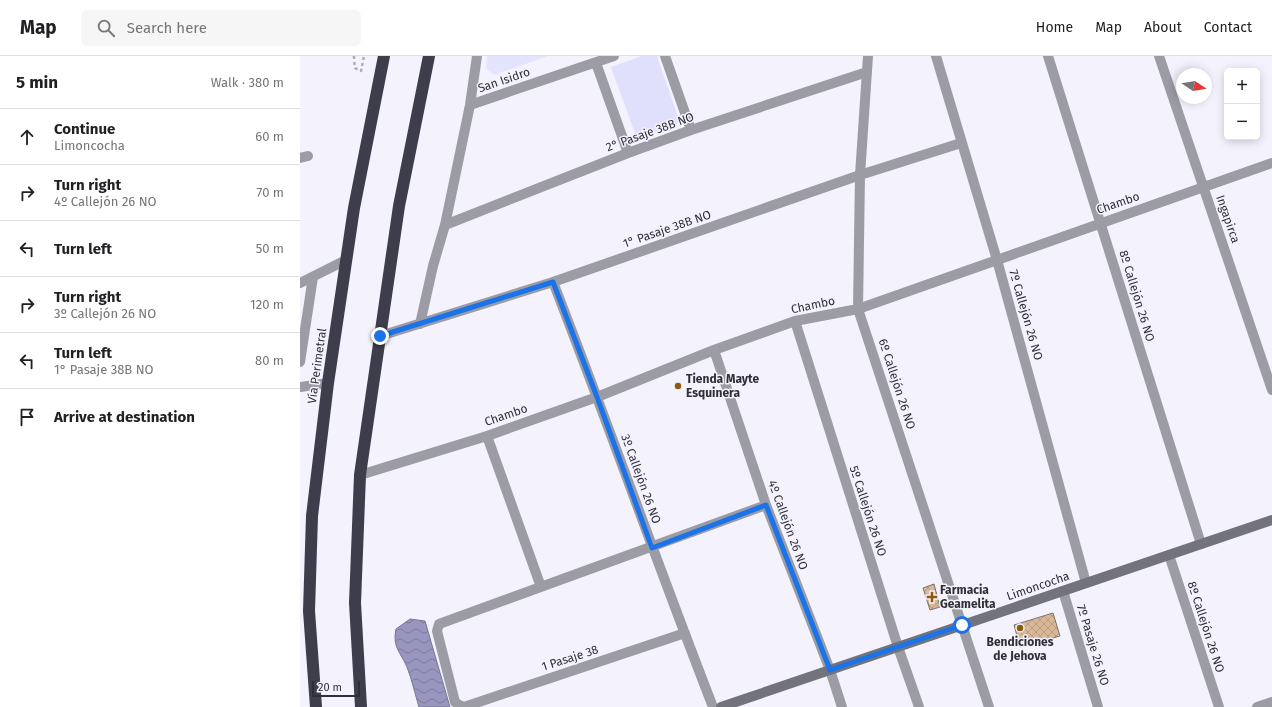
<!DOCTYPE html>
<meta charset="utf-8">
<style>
:root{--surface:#fff;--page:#f6f6f6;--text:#202124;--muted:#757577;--line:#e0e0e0}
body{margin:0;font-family:"Fira Sans",sans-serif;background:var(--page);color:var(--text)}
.controls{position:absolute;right:12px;top:12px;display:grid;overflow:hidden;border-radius:6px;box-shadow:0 2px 10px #0003}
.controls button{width:36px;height:36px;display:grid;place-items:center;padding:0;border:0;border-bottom:1px solid var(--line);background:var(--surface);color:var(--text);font:20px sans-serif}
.compass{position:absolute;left:876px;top:12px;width:36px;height:36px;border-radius:50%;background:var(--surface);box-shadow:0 2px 10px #0003;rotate:102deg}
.scale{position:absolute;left:12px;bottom:10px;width:48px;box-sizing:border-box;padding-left:4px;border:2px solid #302f36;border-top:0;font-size:11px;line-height:14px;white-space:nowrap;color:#302f36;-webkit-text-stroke:3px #f3f2fd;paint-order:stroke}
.stop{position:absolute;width:12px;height:12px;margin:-9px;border:3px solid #1a73e8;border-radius:50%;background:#fff}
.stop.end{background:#1a73e8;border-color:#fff;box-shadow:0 1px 4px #0008}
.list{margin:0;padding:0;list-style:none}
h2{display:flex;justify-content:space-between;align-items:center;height:52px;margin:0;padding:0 16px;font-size:17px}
h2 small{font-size:13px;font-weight:400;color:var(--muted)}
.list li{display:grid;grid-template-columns:26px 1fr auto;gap:12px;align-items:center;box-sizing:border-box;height:56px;padding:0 16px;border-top:1px solid var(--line)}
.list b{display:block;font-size:15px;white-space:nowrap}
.list p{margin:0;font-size:13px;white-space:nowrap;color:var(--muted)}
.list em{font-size:13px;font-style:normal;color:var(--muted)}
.icon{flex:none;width:22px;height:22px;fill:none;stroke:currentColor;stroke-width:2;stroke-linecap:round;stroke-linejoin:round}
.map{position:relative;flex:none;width:972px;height:651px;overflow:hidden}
header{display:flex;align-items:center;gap:24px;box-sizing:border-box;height:56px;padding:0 20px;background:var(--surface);border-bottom:1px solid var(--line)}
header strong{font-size:19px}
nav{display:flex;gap:22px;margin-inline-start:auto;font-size:14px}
.search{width:280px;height:36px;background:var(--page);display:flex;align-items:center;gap:10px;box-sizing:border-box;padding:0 14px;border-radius:6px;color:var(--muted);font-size:15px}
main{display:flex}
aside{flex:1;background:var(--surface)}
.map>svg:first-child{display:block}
.built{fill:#e5e4fe}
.park{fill:#e1e0fc}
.water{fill:url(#water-waves);stroke:#797795}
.building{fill:url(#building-cross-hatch);stroke:#7f7366}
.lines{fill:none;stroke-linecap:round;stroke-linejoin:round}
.path{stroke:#afaeb7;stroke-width:2.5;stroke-dasharray:3 3;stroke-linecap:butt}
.street{stroke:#9c9ca4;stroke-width:10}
.secondary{stroke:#73737e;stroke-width:10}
.highway{stroke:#3e3d4b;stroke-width:12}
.route{stroke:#1a73e8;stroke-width:5}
.poi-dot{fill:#8f5a0d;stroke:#f3f2fd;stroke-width:1.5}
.labels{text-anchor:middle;stroke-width:3;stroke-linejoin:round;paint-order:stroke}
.street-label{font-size:12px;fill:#302f36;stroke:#f3f2fd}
.poi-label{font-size:12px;font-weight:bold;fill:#302f36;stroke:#f3f2fd;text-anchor:start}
</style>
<header>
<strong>Map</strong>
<div class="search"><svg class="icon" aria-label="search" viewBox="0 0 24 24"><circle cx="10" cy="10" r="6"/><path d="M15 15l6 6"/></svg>Search here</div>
<nav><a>Home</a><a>Map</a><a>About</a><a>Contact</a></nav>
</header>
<main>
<aside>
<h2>5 min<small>Walk · 380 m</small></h2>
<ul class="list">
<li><svg class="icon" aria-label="ahead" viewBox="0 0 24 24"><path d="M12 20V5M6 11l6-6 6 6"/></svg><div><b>Continue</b><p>Limoncocha</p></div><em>60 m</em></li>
<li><svg class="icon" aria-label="right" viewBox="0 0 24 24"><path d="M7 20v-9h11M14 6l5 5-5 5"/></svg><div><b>Turn right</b><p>4º Callejón 26 NO</p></div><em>70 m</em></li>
<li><svg class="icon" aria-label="left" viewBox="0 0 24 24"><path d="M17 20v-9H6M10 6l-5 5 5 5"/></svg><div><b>Turn left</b></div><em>50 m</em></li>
<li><svg class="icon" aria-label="right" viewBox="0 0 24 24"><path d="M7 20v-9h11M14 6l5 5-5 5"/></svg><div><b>Turn right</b><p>3º Callejón 26 NO</p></div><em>120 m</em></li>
<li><svg class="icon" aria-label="left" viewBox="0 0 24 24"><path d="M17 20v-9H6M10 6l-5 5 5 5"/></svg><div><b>Turn left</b><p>1° Pasaje 38B NO</p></div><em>80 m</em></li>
<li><svg class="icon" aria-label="arrive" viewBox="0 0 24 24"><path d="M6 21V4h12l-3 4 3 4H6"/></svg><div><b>Arrive at destination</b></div></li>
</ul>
</aside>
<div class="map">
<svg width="972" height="651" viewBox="0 0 972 651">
<defs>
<pattern id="water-waves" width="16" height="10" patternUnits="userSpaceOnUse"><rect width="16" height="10" fill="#9896be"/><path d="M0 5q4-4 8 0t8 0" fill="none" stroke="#7c7b9b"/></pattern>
<pattern id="building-cross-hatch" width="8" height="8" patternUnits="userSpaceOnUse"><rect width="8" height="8" fill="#d8b896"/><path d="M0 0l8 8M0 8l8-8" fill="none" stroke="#ba9e82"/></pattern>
</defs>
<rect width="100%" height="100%" fill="#f3f2fd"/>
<path class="built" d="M187,0H248L195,19L186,13Z"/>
<path class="park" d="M342,0H357L380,67L337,83L311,11Z"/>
<path class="water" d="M110,563L125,565L150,651H119C115,638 112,624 107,611C101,597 92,591 96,573Z"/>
<path class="building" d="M634,528L640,551L630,554L623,532Z
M753,557L760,580L720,591L714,569Z"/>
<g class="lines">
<path class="path" d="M54,0V4L55,12L61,15L64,0"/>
<path class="street" d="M365,0L391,74
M568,0L560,119L558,253L689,651
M636,0L697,204L786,527
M748,0L901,488
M859,0L972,334
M296,7L328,97
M170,49L314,0
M0,102L8,100
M145,169L328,97L391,74L567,16
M253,226C308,367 358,510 413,651
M0,227L46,204
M495,265L598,591L619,651
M120,268L133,210L145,169L170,49L177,0
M80,280L253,226L560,119L661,87
M414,294L466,449L530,614L542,651
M0,306L13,221
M0,331L28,327
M187,380L241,531
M60,419L187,380L297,341L414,294L495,265L558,253L972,107
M869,499L919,651
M763,535L798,651
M385,577L164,651L159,649L155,646L137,575L139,568L466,449
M957,651L972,646"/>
<path class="secondary" d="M421,651L972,464"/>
<path class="highway" d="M16,651L9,555L12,460L28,327L54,152L84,0
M61,651L55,547L60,419L99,150L129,0"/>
</g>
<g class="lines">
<path class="route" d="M80,280L253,226L297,341L352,492L466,449L530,614L662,569"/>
</g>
<g class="poi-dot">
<circle cx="378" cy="330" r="4"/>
<path d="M630 535h4v4h4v4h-4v4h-4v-4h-4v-4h4z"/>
<circle cx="720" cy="572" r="4"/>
</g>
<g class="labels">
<g class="street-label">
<text transform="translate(204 24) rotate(-19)" y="4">San Isidro</text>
<text transform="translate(350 76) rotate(-20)" y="4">2° Pasaje 38B NO</text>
<text transform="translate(818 147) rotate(-19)" y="4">Chambo</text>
<text transform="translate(928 163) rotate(71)" y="4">Ingapirca</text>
<text transform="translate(367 173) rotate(-19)" y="4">1° Pasaje 38B NO</text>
<text transform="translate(837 240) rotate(73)" y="4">8º Callejón 26 NO</text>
<text transform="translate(513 249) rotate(-12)" y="4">Chambo</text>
<text transform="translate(726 259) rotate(74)" y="4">7º Callejón 26 NO</text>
<text transform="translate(17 310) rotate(-82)" y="4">Vía Perimetral</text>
<text transform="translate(597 328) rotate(72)" y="4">6º Callejón 26 NO</text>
<text transform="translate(206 359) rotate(-19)" y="4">Chambo</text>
<text transform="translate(341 423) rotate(70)" y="4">3º Callejón 26 NO</text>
<text transform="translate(568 455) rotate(72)" y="4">5º Callejón 26 NO</text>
<text transform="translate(488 469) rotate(70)" y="4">4º Callejón 26 NO</text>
<text transform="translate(738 530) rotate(-19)" y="4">Limoncocha</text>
<text transform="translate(906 571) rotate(72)" y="4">8º Callejón 26 NO</text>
<text transform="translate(793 589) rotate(73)" y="4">7º Pasaje 26 NO</text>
<text transform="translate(270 602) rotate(-18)" y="4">1 Pasaje 38</text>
</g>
<g class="poi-label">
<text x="386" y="327">Tienda Mayte<tspan x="386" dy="14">Esquinera</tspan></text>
<text x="640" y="538">Farmacia<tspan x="640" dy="14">Geamelita</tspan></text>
<text x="720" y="590" text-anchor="middle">Bendiciones<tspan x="720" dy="14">de Jehova</tspan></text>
</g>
</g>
</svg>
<div class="controls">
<button>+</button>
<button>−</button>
</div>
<svg class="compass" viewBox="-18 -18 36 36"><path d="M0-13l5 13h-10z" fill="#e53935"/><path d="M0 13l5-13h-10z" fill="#757577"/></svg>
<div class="scale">20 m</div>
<div class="stop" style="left:662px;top:569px"></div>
<div class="stop end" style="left:80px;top:280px"></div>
</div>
</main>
